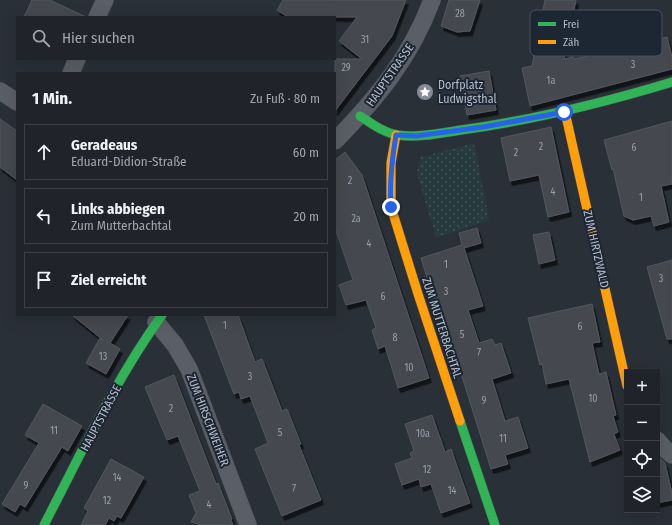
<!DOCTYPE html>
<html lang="de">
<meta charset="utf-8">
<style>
:root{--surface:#20242a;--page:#282c32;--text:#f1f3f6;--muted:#a2a4a8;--line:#3d4147}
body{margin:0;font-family:"Fira Sans Condensed",sans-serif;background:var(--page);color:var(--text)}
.controls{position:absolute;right:12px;bottom:12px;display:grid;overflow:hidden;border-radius:0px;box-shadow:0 4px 16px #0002}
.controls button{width:36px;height:36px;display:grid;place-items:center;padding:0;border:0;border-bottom:1px solid var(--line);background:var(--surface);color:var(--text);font:20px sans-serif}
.stop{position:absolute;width:12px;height:12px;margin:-9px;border:3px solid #2563eb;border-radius:50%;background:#fff}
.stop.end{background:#2563eb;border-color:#fff;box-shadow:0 1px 4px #0008}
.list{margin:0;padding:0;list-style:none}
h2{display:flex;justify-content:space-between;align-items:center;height:52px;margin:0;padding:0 16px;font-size:17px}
h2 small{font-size:13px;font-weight:400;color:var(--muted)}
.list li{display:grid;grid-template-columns:26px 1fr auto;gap:12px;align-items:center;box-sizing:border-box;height:56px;margin:0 8px 8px;padding:0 8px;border:1px solid var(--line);border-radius:0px}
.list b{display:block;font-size:15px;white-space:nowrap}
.list p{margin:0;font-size:13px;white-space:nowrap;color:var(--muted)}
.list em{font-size:13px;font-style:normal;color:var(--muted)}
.icon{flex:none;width:22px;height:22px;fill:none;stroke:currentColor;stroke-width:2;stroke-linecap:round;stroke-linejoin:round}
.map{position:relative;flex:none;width:672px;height:525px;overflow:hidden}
.search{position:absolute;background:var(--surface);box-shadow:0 4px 16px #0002;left:16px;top:16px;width:320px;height:44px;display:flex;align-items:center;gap:10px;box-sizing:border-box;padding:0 14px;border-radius:0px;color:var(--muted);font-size:15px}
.panel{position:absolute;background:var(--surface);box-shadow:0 4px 16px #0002;left:16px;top:72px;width:320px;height:244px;border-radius:0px}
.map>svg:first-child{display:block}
.park{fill:url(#park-dots)}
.building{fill:#444950;stroke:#52575f;filter:url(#shadow)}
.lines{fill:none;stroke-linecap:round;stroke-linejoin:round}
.street-casing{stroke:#484c53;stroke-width:18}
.fast-casing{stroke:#484c53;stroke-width:10}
.slow-casing{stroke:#484c53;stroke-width:10}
.street{stroke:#5a5e66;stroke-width:17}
.fast{stroke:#30b455;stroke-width:9}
.slow{stroke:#ff9f0a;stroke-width:9}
.route{stroke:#2563eb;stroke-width:5}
.labels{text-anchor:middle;stroke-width:4;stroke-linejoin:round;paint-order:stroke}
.number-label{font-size:10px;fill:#989fab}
.street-label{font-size:12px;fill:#b4bcc9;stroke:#1d2633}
.poi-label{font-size:12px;fill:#b4bcc9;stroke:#1d2633;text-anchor:start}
.key{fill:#1d2633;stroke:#4a5360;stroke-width:1}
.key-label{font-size:11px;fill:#b4bcc9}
</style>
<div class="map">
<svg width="672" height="525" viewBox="0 0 672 525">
<defs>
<pattern id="park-dots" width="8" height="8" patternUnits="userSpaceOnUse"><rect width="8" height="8" fill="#273a3e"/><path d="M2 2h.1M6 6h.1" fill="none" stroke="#445559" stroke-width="1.8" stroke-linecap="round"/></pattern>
<filter id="shadow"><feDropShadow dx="2.5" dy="4.5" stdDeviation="0" flood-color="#0009"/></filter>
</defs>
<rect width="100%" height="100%" fill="#2a3038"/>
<path class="park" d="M474,143L489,220L436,238L417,173L421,157Z"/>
<path class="building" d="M32,0H50L86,17H24Z
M283,0H406L392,36L335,111V59H362L339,41L357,17H288L277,10Z
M449,0H480L470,31L457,32L441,26Z
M545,0H576L564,59L573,57L574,59L620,49L618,43L642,37L643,43L667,37L672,57V69L530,106L522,68L532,66Z
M489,71L496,110L467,115L460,76Z
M0,119L17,131V180L0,167Z
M672,121V184L661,186L669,222L654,226L651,216L633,220L624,216L613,169L612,170L604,140Z
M551,127L569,212L548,217L539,175L510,181L501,138Z
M345,152L362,175L429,378L398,388L385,346L378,349L372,330L376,328L366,300L346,305L339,285L353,280L335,228V160Z
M477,228L481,243L464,248L483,306L468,310L479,343L492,339L495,345L501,343L511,373L492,379L505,421L518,417L528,448L505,455L508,464L491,469L460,370L437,307H436L421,258L462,245L459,233Z
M549,232L555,260L539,264L533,235Z
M672,260V339H667L647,267Z
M592,304L600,342L592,343L599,374L606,372L616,415L613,416L618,432L614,434L620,450L590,462L569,379L546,384L542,364L540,365L528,318Z
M72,315H128L110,343L120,349L106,374L86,363L100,338L103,340Z
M204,315H238L255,362L262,359L282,411L287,409L301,444L299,445L321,500L282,516L255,449L268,443L250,396L241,399L239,392L234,394Z
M174,375L216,484L218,483L232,519L231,520L233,525H201L191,522L196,513L189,495L200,491L178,436L167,440L145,387Z
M43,404L82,426L68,451L62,447L25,507L20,504L15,512L2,504L39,443L25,435Z
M432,415L445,452L451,449L470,503L441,513L431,484L421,487L419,479L402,485L395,464L412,458L410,453L414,451L405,424Z
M657,456L665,463L672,493V500L657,503Z
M111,459L144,477L121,518L117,516L114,521L109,518L105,525H81L88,511L84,508Z"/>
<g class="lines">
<g class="street-casing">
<path id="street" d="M97,17L105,0
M71,73L77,59
M0,91L17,102
M335,141C377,98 411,57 432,0
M156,322L175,345L189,369L248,525
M657,440L664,448L672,455"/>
</g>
<g class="fast-casing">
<path id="fast" d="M360,116C372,124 384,133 398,135C419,138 441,133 461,130C533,120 603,103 672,82
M460,421L495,525
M44,525C81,454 115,380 162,315"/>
</g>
<g class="slow-casing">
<path id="slow" d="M565,112L627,386
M396,135L391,163V207L418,294L460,421"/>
</g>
<use href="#street" class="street"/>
<use href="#fast" class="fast"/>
<use href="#slow" class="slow"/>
</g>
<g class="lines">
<path class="route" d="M391,207C389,182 392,159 396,135L416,136L483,127L564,112"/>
</g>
<defs>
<g id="sight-disc" transform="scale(0.9)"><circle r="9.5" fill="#848b96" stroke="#1d2633"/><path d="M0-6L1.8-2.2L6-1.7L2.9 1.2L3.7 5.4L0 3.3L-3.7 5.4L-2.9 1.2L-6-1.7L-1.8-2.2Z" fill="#fff"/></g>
</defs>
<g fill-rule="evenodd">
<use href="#sight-disc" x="425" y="92"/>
</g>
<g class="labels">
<g class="number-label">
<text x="460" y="17">28</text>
<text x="365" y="43">31</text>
<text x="633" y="68">3</text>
<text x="346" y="71">29</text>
<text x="551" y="84">1a</text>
<text x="541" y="150">2</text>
<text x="634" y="151">6</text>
<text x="516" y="156">2</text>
<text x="350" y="184">2</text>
<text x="553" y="195">4</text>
<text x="641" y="201">1</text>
<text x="356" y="222">2a</text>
<text x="369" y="247">4</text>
<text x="446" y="268">1</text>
<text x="661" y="282">3</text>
<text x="446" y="295">3</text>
<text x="383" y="300">6</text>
<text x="225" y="329">1</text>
<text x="580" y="330">6</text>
<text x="462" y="338">5</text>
<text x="395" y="341">8</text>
<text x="479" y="356">7</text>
<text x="103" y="360">13</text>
<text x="409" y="371">10</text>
<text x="250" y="380">3</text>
<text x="593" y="402">10</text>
<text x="484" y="404">9</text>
<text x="171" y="412">2</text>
<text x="54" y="434">11</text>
<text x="280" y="436">5</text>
<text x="423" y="437">10a</text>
<text x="503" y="442">11</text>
<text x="427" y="473">12</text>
<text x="117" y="481">14</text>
<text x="26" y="489">9</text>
<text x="294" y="492">7</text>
<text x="452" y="494">14</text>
<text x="107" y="504">12</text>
<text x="209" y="508">4</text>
</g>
<g class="street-label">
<text transform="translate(390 75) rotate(-55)" y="4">HAUPTSTRASSE</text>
<text transform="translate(596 249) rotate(77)" y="4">ZUM HIRTZWALD</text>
<text transform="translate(442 328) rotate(72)" y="4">ZUM MUTTERBACHTAL</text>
<text transform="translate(101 418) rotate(-62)" y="4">HAUPTSTRASSE</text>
<text transform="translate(208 420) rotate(69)" y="4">ZUM HIRSCHWEIHER</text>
</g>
<g class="poi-label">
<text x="438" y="89">Dorfplatz<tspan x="438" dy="14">Ludwigsthal</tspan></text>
</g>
</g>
<rect x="530" y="10" width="132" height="46" rx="6" class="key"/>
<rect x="538" y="22" width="18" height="4" fill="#30b455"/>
<rect x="538" y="40" width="18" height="4" fill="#ff9f0a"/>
<g class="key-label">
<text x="563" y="28">Frei</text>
<text x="563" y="46">Zäh</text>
</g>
</svg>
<div class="controls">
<button>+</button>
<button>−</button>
<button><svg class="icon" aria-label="locate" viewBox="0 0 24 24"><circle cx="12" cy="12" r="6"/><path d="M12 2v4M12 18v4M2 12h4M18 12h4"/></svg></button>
<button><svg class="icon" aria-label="layers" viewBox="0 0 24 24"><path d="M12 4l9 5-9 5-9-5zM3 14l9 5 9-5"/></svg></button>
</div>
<div class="stop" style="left:564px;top:112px"></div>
<div class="stop end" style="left:391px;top:207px"></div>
<div class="search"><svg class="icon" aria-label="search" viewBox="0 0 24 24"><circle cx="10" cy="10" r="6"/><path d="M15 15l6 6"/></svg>Hier suchen</div>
<section class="panel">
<h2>1 Min.<small>Zu Fuß · 80 m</small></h2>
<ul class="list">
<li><svg class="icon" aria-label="ahead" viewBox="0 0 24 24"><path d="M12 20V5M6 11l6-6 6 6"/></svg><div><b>Geradeaus</b><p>Eduard-Didion-Straße</p></div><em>60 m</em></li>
<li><svg class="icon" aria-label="left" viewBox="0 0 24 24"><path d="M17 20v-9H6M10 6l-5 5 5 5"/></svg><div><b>Links abbiegen</b><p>Zum Mutterbachtal</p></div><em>20 m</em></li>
<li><svg class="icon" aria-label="arrive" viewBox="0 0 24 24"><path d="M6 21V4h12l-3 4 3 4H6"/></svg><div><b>Ziel erreicht</b></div></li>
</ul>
</section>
</div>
